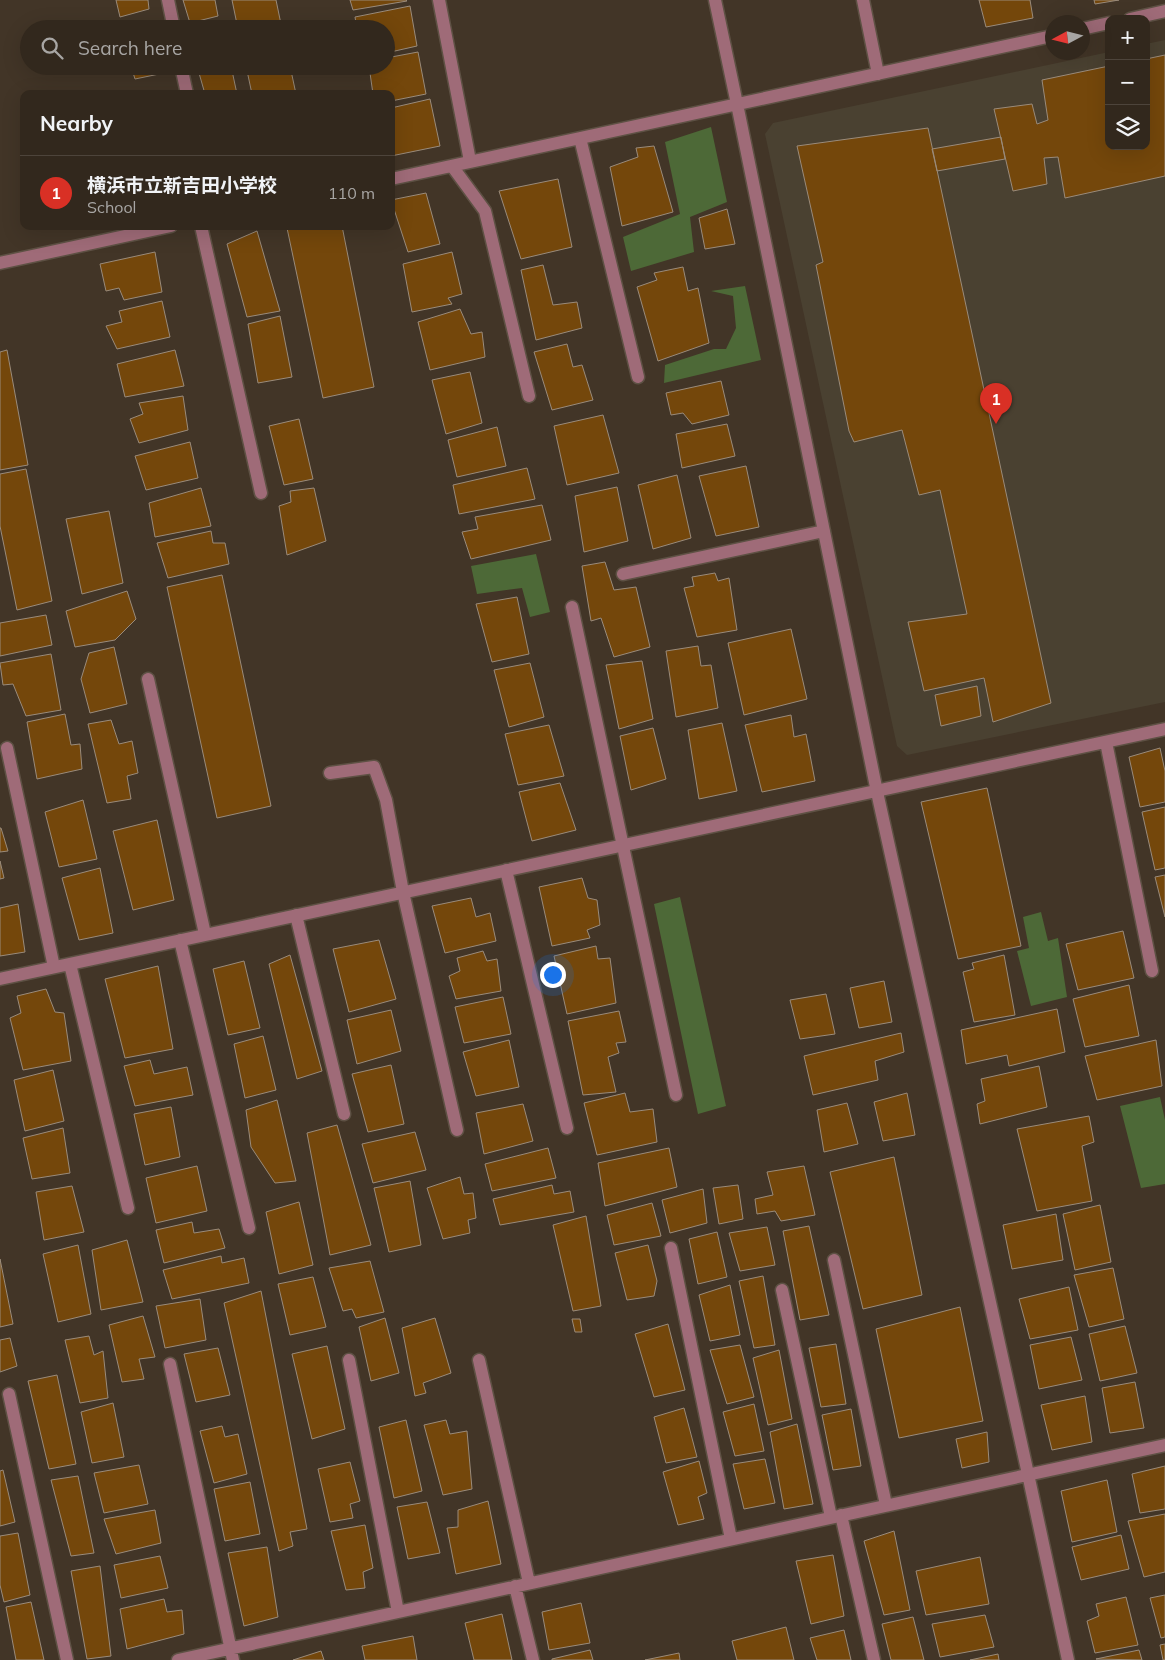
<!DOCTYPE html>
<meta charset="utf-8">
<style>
:root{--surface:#32281d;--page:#3a3026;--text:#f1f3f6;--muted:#a8a6a4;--line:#4d443b;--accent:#d93025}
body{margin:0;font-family:Mulish,"Noto Sans JP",sans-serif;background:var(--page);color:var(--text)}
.controls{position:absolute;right:15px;top:15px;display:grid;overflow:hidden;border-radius:10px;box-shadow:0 5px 20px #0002}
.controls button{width:45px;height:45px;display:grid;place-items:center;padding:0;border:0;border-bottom:1px solid var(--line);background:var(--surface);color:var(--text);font:25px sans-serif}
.compass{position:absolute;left:1045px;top:15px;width:45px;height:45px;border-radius:50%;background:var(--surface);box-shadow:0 5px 20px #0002;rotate:263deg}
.you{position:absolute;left:552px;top:974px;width:18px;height:18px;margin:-12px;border:4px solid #fff;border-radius:50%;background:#1a73e8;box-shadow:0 0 0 8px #1a73e833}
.badge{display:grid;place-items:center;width:32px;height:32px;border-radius:50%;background:var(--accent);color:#fff;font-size:16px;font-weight:700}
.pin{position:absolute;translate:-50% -41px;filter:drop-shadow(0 1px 2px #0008)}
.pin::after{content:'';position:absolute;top:26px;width:18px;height:15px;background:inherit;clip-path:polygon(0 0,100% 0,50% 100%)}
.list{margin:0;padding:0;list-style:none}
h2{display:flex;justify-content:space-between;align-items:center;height:65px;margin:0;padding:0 20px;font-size:21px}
h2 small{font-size:16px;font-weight:400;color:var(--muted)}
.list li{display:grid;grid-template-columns:32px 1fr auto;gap:15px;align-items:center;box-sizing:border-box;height:75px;padding:0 20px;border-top:1px solid var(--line)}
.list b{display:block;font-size:19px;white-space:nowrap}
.list p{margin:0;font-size:16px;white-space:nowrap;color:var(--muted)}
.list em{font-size:16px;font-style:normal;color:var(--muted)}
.icon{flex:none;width:28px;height:28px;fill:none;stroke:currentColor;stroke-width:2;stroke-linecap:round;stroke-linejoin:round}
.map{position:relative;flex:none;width:1165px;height:1660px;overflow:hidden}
.search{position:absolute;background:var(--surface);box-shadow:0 5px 20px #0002;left:20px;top:20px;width:375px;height:55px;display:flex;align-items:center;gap:12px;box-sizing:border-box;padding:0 18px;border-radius:28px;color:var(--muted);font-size:19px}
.panel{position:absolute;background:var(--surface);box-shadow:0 5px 20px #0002;left:20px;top:90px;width:375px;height:140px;border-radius:10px}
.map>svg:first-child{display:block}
.education{fill:#4a4131}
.green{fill:#4d6937}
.building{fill:#74470b;stroke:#9a8b7b}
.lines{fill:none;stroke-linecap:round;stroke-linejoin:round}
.minor-casing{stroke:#5e5144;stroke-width:15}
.minor{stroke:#9f6b78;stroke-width:12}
</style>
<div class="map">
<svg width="1165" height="1660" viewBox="0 0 1165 1660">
<rect width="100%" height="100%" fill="#423527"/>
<path class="education" d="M1165,40V702L907,755L897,746L765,134L773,123L1109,52V146H1146V44Z"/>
<path class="green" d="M711,127L727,202L690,217L694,252L631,271L623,237L680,214L665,142Z
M745,286L761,360L664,383L665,365L714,349H726L736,328L733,296L711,291Z
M536,554L550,612L530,617L522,588L477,594L471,566Z
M680,897L726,1106L698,1114L654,904Z
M1041,912L1048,941L1058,938L1067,997L1031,1006L1017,951L1029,948L1023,917Z
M1160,1097L1165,1120V1184L1141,1188L1120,1106Z"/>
<path class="building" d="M116,0H148L149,9L120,17Z
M183,0H215L218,16L190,23Z
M232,0H276L282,29H238Z
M350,0H406L407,1L353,10Z
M979,0H1030L1033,18L986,27Z
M1094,0H1119L1095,4Z
M410,6L417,46L386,53V29H357L355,17Z
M418,52L426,94L391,101V94H373L369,66H386V58Z
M1165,55V176L1065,198L1058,157L1044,158L1047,184L1013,191L994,109L1032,104L1037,124L1048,120L1042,80L1109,66V146H1146V59Z
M131,66H163L164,73L135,79Z
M197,66H231L237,94H205Z
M246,66H290L296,94H252Z
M430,99L440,146L391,156V108Z
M928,128L1051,703L993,722L984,678L924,691L908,622L967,614L940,490L919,495L902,430L854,442L849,431L816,265L823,262L797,146Z
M1001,137L1005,159L937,171L932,149Z
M654,146L673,212L622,226L610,167L638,157L636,148Z
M558,179L572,247L521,259L499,191Z
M426,193L440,244L408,252L391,200Z
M727,209L735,244L705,249L699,218Z
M300,226H342L374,387L323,398L287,228Z
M257,231L280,311L247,317L227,244Z
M155,252L162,292L124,300L119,288L106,291L100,264Z
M452,252L462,294L448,298L452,304L412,312L403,264Z
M543,265L553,305L577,302L582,328L536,340L521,270Z
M683,267L688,291L698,288L709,343L658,361L637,287L657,280L654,273Z
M162,301L170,337L117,349L106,326L122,322L119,311Z
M460,309L471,334L482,332L485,357L430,370L418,322Z
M280,316L292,377L258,383L248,324Z
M567,344L573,367L582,365L593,400L552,410L534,352Z
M7,350L28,465L0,470V352Z
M175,350L184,386L125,397L117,364Z
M470,372L482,423L446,434L432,380Z
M721,381L729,415L692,424L683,413L671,415L666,393Z
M183,396L188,430L139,443L130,419L143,414L139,403Z
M603,415L619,473L567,485L554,426Z
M299,419L313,479L284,485L269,426Z
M727,424L735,456L682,468L676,434Z
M497,427L506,466L457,477L448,440Z
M190,442L198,478L146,490L135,456Z
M746,466L759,527L716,536L699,476Z
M527,468L535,499L459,514L453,485Z
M26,469L52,601L17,610L0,526V474Z
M677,475L691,538L653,549L638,485Z
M617,487L628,541L584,552L575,496Z
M201,488L211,526L155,537L149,503Z
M314,488L326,541L287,555L279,506L291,502L290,491Z
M542,505L551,540L471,559L462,532L478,529L475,517Z
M109,511L123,583L82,594L66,519Z
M211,531L213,543H225L229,564L168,578L157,543Z
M605,562L614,590L636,587L650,647L614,657L601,618L591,621L582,566Z
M715,573L718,581L729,578L737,630L697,637L684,588L694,586L692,577Z
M222,575L271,806L217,818L167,587Z
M127,591L136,619L115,640L75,647L66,611Z
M517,597L529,654L492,662L476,604Z
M46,615L52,645L0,656V623Z
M791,629L807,699L744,715L728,643Z
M698,646L701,666L711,665L718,708L676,717L666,651Z
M114,647L127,704L90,713L81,679L89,653Z
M51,654L61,710L26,716L13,684L3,685L0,663Z
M642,661L653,719L619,729L606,665Z
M530,663L544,717L509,727L494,670Z
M977,686L981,716L941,726L935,695Z
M65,714L71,745L80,744L82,769L37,779L27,722Z
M791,715L794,737L806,734L815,781L762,792L745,725Z
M111,720L119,744L132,741L138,773L127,776L131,799L107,803L88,724Z
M722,723L737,791L699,799L688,730Z
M549,725L564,776L518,785L505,734Z
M653,728L666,779L631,790L620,736Z
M1160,748L1165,771V802L1140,807L1129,757Z
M560,783L576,830L532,841L519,792Z
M987,788L1021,946L958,959L921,802Z
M83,800L97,859L59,867L45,812Z
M1165,807V868L1155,870L1142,812Z
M157,820L174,900L133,910L113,831Z
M0,828H1L8,851L0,852Z
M0,861L4,878L0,879Z
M100,868L113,933L79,940L62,878Z
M1165,875V917L1155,877Z
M582,878L588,898L597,900L600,925L587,930L590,938L552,946L539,887Z
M471,898L476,917L490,913L496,941L445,953L432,906Z
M18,904L25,952L0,956V908Z
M1123,931L1134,978L1078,990L1066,944Z
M379,940L396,999L349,1012L333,949Z
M596,946L598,959L610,958L616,1003L567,1014L554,956Z
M483,951L487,961L497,959L501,991L456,999L449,976L460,971L457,958Z
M290,955L322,1071L297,1079L269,964Z
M1004,955L1015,1015L974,1022L963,972L974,969L972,963Z
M244,961L260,1028L228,1035L213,969Z
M158,966L173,1049L125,1058L105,979Z
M884,981L892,1022L859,1028L850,988Z
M1129,985L1139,1036L1085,1047L1073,999Z
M46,989L55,1012L64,1013L71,1061L23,1070L10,1018L21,1013L17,996Z
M826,994L835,1034L800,1039L790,1000Z
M503,997L511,1034L464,1043L455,1007Z
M1057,1009L1065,1052L1009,1066L1007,1055L966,1064L961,1030Z
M391,1010L401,1051L357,1064L347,1020Z
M619,1011L626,1042L616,1043L619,1053L608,1057L616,1092L583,1095L568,1021Z
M901,1033L904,1052L875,1061L878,1080L813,1095L804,1056Z
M263,1036L276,1090L245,1098L234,1044Z
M509,1040L519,1087L476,1096L463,1052Z
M1156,1040L1162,1086L1097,1100L1085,1056Z
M150,1060L154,1074L187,1067L193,1095L135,1106L124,1066Z
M391,1065L404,1124L368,1132L352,1074Z
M1039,1066L1047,1107L980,1124L977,1104L985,1101L981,1079Z
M53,1070L64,1121L25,1131L14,1080Z
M625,1093L630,1112L653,1109L657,1142L597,1155L584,1103Z
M907,1093L915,1135L883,1141L874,1102Z
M277,1100L296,1181L275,1183L251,1147L246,1110Z
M847,1103L858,1144L824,1152L817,1110Z
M523,1104L533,1141L484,1154L476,1113Z
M171,1107L180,1157L145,1165L134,1114Z
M1089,1116L1094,1142L1082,1146L1092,1201L1037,1211L1017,1129Z
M337,1125L371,1245L330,1255L307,1133Z
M63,1128L70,1173L32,1179L23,1138Z
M415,1132L426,1170L373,1183L362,1144Z
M548,1148L556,1178L492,1191L485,1164Z
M669,1148L677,1187L605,1206L598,1163Z
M894,1157L922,1295L863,1309L830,1172Z
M197,1166L207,1211L156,1223L146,1178Z
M804,1166L815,1215L781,1221L775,1211L757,1214L755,1199L773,1195L767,1172Z
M460,1177L464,1194L473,1193L476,1218L468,1220L470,1233L443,1239L427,1188Z
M410,1181L421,1245L389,1252L374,1188Z
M552,1185L554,1194L570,1191L574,1212L500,1225L493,1199Z
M738,1185L743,1219L719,1224L713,1188Z
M72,1186L84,1232L44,1240L36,1192Z
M703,1189L707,1223L670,1233L662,1200Z
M299,1202L313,1265L279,1274L266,1212Z
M652,1203L661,1236L614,1245L607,1215Z
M1100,1205L1111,1262L1075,1270L1063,1214Z
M1056,1214L1063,1260L1012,1269L1003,1225Z
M586,1216L601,1306L573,1311L553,1225Z
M192,1222L194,1233L219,1229L225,1248L164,1263L156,1230Z
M809,1226L829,1315L800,1320L783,1231Z
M767,1227L775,1265L740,1271L729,1233Z
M717,1232L727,1277L698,1284L689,1239Z
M127,1240L143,1302L101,1310L92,1250Z
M78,1245L91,1314L58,1322L43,1254Z
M648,1245L657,1281L654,1296L627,1300L615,1253Z
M221,1256L222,1263L244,1258L249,1283L172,1299L163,1270Z
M0,1259L13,1324L0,1327Z
M370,1261L384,1312L356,1318L352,1309L343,1311L329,1268Z
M1113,1268L1124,1319L1089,1327L1074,1275Z
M763,1276L775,1345L754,1348L739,1281Z
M313,1277L326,1327L290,1335L278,1284Z
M730,1285L740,1335L710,1341L699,1295Z
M1069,1287L1078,1330L1030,1339L1019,1299Z
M261,1291L307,1529L290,1532L293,1546L279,1551L224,1303Z
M200,1299L206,1340L165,1348L156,1306Z
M960,1307L983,1421L899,1438L876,1329Z
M143,1316L155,1357L139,1359L144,1379L122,1382L109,1325Z
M385,1318L399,1373L371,1381L359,1327Z
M435,1318L451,1373L423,1383L426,1393L415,1396L402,1328Z
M572,1319H580L582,1332H575Z
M668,1324L685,1390L654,1397L635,1334Z
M1125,1326L1137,1373L1100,1381L1089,1334Z
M89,1336L94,1355L103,1351L108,1398L80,1403L65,1340Z
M1071,1337L1082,1380L1039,1389L1030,1345Z
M10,1338L17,1366L0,1372V1340Z
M836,1344L846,1404L821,1407L809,1348Z
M740,1345L754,1397L727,1404L710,1350Z
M327,1346L345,1429L312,1439L292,1354Z
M218,1348L230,1395L196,1402L184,1354Z
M779,1350L792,1419L768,1425L753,1358Z
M57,1375L76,1464L49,1469L28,1381Z
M1135,1382L1144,1428L1110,1433L1102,1388Z
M1085,1396L1092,1442L1052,1450L1041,1405Z
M113,1403L124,1457L92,1463L81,1412Z
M754,1404L764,1451L735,1456L723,1412Z
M684,1408L697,1457L666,1463L654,1417Z
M851,1409L861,1466L833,1470L822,1415Z
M406,1420L422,1491L394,1498L379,1427Z
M446,1420L450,1434L467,1431L472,1489L443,1495L424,1425Z
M797,1424L813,1504L784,1509L770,1432Z
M222,1426L225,1437L238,1434L247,1474L214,1483L200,1431Z
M987,1432L989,1462L962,1468L956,1439Z
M765,1459L775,1503L744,1509L733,1464Z
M699,1461L707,1493L698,1497L704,1519L678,1525L663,1472Z
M350,1462L360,1501L350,1504L353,1518L330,1522L318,1469Z
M139,1465L148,1504L104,1513L94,1473Z
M1165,1466V1509L1140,1513L1132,1474Z
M3,1470L15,1522L0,1526V1471Z
M78,1476L94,1553L71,1556L51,1480Z
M1107,1480L1117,1532L1072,1542L1061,1491Z
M250,1482L260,1534L225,1541L214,1489Z
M488,1501L501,1564L456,1574L447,1528L458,1527V1510Z
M427,1502L440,1553L408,1559L397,1507Z
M155,1510L161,1543L116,1554L104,1519Z
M1165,1514V1572L1144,1577L1128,1521Z
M365,1525L373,1568L363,1572L365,1588L346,1590L331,1531Z
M894,1531L910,1610L884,1615L864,1541Z
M18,1533L30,1595L4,1602L0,1585V1536Z
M1121,1535L1129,1569L1081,1580L1072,1547Z
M267,1547L278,1617L244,1626L228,1553Z
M833,1555L844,1616L811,1624L796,1561Z
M160,1556L168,1588L121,1598L114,1565Z
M980,1557L989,1604L926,1615L916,1571Z
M100,1566L111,1656L87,1659L71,1571Z
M1165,1595V1637L1161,1638L1150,1598Z
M1126,1597L1138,1645L1095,1653L1087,1621L1099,1616L1096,1604Z
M164,1599L167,1612L182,1610L184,1634L127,1649L120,1609Z
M31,1602L44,1660H16L6,1607Z
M581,1603L590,1643L549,1650L542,1612Z
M502,1614L512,1660H474L465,1623Z
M985,1615L994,1647L940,1657L932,1624Z
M913,1617L924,1660H891L882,1624Z
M786,1627L794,1660H737L732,1641Z
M844,1630L851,1660H817L810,1638Z
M413,1636L417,1660H365L362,1646Z
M1165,1644V1660H1163L1160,1645Z
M590,1650L593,1660H552V1659Z
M1139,1650L1142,1660L1096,1659Z
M321,1651L324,1660H293Z
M679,1653L680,1660H645Z
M998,1654L999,1660H970Z"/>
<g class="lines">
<g class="minor-casing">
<path id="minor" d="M168,0L174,29
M439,0L470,161
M715,0L737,104L877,792L1028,1474L1068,1660
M863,0L878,74
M1130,19L1165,11
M1082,29L1109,23
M181,66L187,94
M580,138L638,377
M452,166L485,211L529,396
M391,179L1052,36
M201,226L261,493
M0,263L171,226
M623,574L824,531
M572,607L676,1095
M148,679L205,934
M1106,742L1152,971
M7,748L54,967
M330,773L374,767L386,800L403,892L457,1130
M506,870L567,1128
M296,915L344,1114
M180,940L249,1228
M70,964L128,1208
M0,979L1165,729
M671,1248L731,1539
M834,1260L886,1505
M782,1290L831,1517
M349,1360L398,1612
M479,1360L529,1583
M170,1364L233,1660
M9,1394L67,1660
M841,1515L874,1660
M515,1586L533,1660
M178,1660L1165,1445"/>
</g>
<use href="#minor" class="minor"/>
</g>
</svg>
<div class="controls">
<button>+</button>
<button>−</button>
<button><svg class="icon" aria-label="layers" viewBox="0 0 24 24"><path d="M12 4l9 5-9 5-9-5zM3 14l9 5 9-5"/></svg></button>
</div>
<svg class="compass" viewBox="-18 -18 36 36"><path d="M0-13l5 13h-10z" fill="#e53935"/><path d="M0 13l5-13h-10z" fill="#a8a6a4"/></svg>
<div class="you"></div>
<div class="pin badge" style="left:996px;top:424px">1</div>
<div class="search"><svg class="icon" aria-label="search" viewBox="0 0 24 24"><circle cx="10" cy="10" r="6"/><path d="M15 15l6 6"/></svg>Search here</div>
<section class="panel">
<h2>Nearby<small></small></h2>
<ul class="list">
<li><span class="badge">1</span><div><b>横浜市立新吉田小学校</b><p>School</p></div><em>110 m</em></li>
</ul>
</section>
</div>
